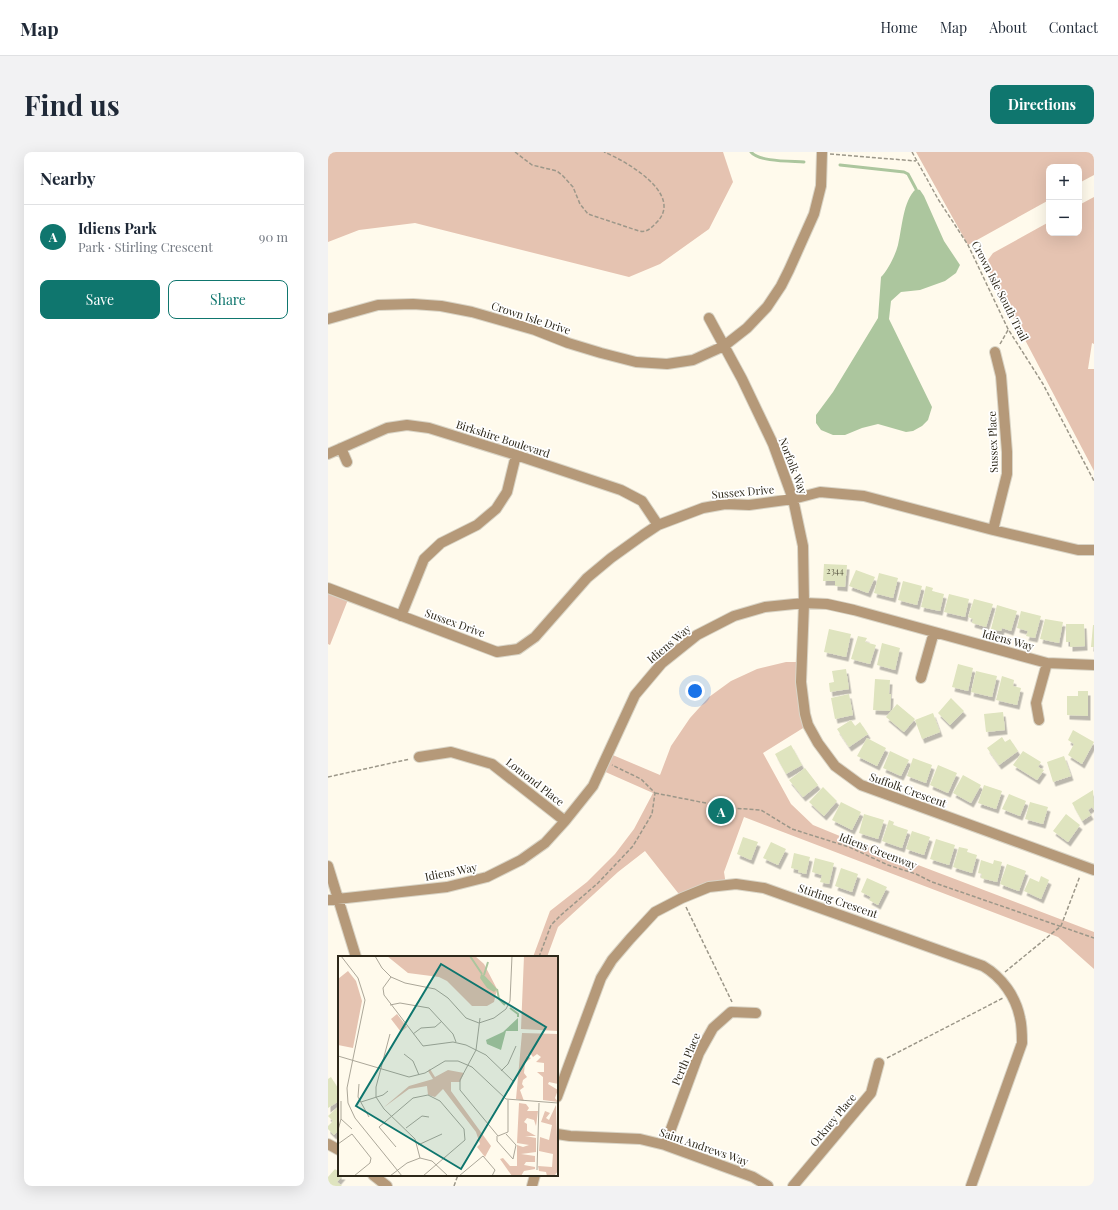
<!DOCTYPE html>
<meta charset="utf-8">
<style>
:root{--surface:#fff;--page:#f2f2f3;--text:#1f2937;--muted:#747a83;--line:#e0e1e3;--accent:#0f766e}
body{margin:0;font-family:"Playfair Display",serif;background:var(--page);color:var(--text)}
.controls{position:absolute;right:12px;top:12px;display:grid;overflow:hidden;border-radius:8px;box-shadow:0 4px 16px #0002}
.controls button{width:36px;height:36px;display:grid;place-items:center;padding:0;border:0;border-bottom:1px solid var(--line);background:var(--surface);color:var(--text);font:20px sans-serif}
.you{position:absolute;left:367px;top:539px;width:14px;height:14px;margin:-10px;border:3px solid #fff;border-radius:50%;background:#1a73e8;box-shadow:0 0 0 6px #1a73e833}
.badge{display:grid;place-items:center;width:26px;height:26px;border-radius:50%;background:var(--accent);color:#fff;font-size:13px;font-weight:700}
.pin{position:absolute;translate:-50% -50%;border:2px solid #fff;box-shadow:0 1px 4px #0006}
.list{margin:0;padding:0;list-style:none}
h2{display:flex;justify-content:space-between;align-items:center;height:52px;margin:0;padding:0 16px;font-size:17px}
h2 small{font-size:13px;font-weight:400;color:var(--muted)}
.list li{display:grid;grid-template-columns:26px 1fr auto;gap:12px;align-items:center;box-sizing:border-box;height:64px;padding:0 16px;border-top:1px solid var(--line)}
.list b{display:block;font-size:15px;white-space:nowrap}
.list p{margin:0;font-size:13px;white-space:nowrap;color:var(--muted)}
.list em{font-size:13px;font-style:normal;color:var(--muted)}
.actions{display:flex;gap:8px;padding:12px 16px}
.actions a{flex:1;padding:9px 0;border:1px solid var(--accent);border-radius:8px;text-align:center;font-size:14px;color:var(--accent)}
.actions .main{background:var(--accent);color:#fff}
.map{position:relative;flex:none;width:766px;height:1034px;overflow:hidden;border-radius:8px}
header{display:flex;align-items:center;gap:24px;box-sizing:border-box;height:56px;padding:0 20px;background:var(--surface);border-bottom:1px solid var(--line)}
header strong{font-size:19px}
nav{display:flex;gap:22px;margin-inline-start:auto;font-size:14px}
.intro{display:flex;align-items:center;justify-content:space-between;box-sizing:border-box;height:96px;padding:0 24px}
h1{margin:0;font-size:28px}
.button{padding:10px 18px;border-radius:8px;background:var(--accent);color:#fff;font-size:14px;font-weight:700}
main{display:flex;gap:24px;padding:0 24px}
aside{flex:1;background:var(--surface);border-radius:8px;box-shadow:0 4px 16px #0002}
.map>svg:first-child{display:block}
.green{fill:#e5c3b1}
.water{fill:#acc69e}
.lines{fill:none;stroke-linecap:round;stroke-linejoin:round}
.stream{stroke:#acc69e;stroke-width:3}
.building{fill:#dfe4bf;filter:url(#shadow)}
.minor-casing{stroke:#d9d4c6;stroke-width:12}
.path{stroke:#9c9789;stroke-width:1.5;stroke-dasharray:4 2;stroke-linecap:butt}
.minor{stroke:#b59979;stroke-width:10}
.labels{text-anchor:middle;stroke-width:3.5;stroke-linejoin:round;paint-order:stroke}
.number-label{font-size:9px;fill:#5a5743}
.street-label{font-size:11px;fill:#2d281a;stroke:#fff}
.inset-river{fill:none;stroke:#acc69e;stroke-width:2}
.inset-road{fill:none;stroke:#aba698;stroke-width:1}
.view{fill:#0f766e;fill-opacity:0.15;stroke:#0f766e;stroke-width:2}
.inset-edge{fill:none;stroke:#2d281a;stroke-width:2}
</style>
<header>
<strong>Map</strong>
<nav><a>Home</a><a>Map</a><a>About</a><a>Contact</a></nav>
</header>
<div class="intro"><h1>Find us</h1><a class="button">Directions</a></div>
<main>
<aside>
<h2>Nearby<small></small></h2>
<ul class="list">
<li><span class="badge">A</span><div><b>Idiens Park</b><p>Park · Stirling Crescent</p></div><em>90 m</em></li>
</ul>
<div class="actions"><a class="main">Save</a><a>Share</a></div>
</aside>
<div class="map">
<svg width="766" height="1034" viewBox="0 0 766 1034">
<defs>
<filter id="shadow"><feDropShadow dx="2.5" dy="4.5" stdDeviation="0" flood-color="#0004"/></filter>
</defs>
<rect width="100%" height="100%" fill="#fffaec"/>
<path class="green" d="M0,0H395L405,30L381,77L332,112L301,125L87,71L31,78L0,90Z
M588,0H766V23L751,31V15H721V48L640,93Z
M766,45V192L764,191L760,217H766V319L657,112L665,101L721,70V81H751V53Z
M0,436L21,445L2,493L0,492Z
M458,510H473L480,573L435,601L463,652L485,673L524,689L569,705L766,780V817L730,785L416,665L396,720L398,733L354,746L317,699L290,720L230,775L219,805H205L222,759L259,730L287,702L306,677L325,641L273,618L280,601L332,623L343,594L362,566L381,545L403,529L429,517Z"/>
<path class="water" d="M588,37L592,38L596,44L616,89L632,113L628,121L617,129L592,138L573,140L563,149L561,167L604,255L600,268L594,274L585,279L578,280L550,272L534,276L517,283H505L493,278L488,271V263L505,240L550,166L553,125C560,118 567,104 570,93C574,77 575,48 588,37Z"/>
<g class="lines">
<path class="stream" d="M423,0C431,10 463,9 476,10
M512,13L576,20L580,22L588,37"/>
</g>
<path class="building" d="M496,412L519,413L517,435L507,434V429H495Z
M528,418L547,425L540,441L521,434Z
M551,421L570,426L565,446L546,441Z
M575,429L594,434L589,453L570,448Z
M598,434L605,436L604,439L616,442L612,459L593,455Z
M621,442L641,447L637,465L616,460Z
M646,447L665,452L658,475L644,471L645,467L640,465Z
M669,453L689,459L683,479L674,476L673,479L663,477Z
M693,459L713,464L707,486L698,484L700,479L689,476Z
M717,467L735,470L731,491L712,487Z
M738,472H756L757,494L742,495V490H738Z
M765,473H766V495H763Z
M501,477L523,482L518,505L496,500Z
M530,484L539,486L537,490L548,493L542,512L523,507Z
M554,491L572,496L567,518L549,513Z
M630,512L645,516L640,539L624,535Z
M518,517L521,537L502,540L501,531L506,530L504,519Z
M648,519L669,524L664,545L643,540Z
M674,524L686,528L685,534L693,536L689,553L668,548Z
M547,527L562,528L561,542H563L562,559L545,558Z
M750,539H760V564L739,563V544H750Z
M521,542L525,563L507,567L503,546Z
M623,546L636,559L622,573L610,561Z
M569,552L587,567L576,580L558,565Z
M675,560L677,578L658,580L656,562Z
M605,561L612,580L594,587L587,568Z
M523,568L527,574L532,570L540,582L521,595L509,577Z
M745,578L766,590L754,612L740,603L746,592L740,588Z
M674,585L677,590L682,587L690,599L671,613L659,596Z
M539,586L558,596L549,614L529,604Z
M463,593L474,613L458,622L447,602Z
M562,599L581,608L573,624L555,616Z
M695,599L713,610L710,615L716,618L709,628L685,613Z
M736,604L743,624L725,630L719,610Z
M585,606L604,613L598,631L579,624Z
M610,613L629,621L620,641L602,633Z
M477,616L490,633L475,645L461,628Z
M635,623L653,633L643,651L625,641Z
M656,633L674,639L668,657L650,651Z
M495,635L509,649L496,664L481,650Z
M765,638L766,658L764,655L760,658L763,663L754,669L744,651Z
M681,642L698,649L692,664L674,657Z
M513,650L533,660L524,678L504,668Z
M702,650L720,655L715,672L697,667Z
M536,662L556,668L550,687L531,681Z
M738,662L752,673L740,690L725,679Z
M561,668L566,670L565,673L580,678L574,696L554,689Z
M584,679L602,685L596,703L578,697Z
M415,685L430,690L423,708L409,702Z
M608,687L627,693L621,713L602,707Z
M443,690L458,697L450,713L435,706Z
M631,695L640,697L639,700L649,703L644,721L625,715Z
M466,701L482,705L478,722L470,720L471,718L463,716Z
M487,706L506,711L501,732L492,730L494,723L484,720Z
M653,708L665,712L666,708L674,710L669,730L653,726L654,722L650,721Z
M679,712L698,719L691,739L672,732Z
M513,716L530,722L524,740L507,734Z
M713,724L721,728L713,747L696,739L702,726L711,730Z
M539,726L559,735L550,753L541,748L543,745L533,740Z
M3,925L11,938V949L0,956V927Z
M11,954V978L6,983L0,977V974L5,969L0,964Z
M7,1017L11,1020V1023H15L9,1030L14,1034H0V1025Z"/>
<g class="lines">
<g class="minor-casing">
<path id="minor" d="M381,166L414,227L445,292L465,347L475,394L476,451L473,530L477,562L480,573L490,591L507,614L533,633L766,718
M0,167L50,153L85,152L113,154L144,160L207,178L240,191L273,201L308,210L339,212L365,208L396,194L419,176L439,155L453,134L461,118L486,62L493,34L494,0
M13,296L19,310
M0,302L59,276L79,273L101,276L188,303L293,338L314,349L330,373
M665,378L679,322V300L673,224L667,200
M0,436L169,500L190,497L207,485L259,426L283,406L315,383L330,373L375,356L397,352L421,353L465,347L492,340L536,344L665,378L750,398H766
M73,464L96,407L113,391L149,373L168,357L179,340L188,303
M593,526L606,480
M711,568L708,551L719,511
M91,605L123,600L164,612L237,669
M0,714L28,805
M0,748L119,735L159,725L193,708L217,691L237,669L265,634L307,543L334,511L369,483L406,464L437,455L476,451L499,452L526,458L719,511L766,513
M229,945L273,826L284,808L302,787L327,760L354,746L381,735L408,732L436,736L655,814C674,825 688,845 692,866C694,874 694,883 694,891L643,1034
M229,982L242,984L312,987L337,993L425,1025L440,1034
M0,992L11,998
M337,993L371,901L385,876L403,860L428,861
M45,1023L59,1034
M204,1034L207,1023
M465,1034L543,941L551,911"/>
</g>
<path class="path" d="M187,0L204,13L229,19L235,24L245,35L252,52L260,62L311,79C319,81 323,76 329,70C356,42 298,9 276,0
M584,0L610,47L640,93L680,177L715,232L766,329
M502,2L588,9
M672,192L680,178
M0,625L82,607
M327,641L403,656L433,658L464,677L521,695L560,713L588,722L604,730L766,786
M358,755L404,850
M211,805L223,773L233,763L270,731L305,694L324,662L327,641L313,627L284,613
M677,820L733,774L752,724
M559,906L675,846
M126,1034L130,1023"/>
<use href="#minor" class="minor"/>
</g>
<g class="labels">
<g class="number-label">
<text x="507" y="422">2344</text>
</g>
<g class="street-label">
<text transform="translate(672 139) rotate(63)" y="4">Crown Isle South Trail</text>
<text transform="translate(203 166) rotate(18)" y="4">Crown Isle Drive</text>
<text transform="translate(175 287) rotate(18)" y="4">Birkshire Boulevard</text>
<text transform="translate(665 290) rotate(-92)" y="4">Sussex Place</text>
<text transform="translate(465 314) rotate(69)" y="4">Norfolk Way</text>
<text transform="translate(415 340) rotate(-5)" y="4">Sussex Drive</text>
<text transform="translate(127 471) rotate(20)" y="4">Sussex Drive</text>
<text transform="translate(680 488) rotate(15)" y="4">Idiens Way</text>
<text transform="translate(341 492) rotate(-40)" y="4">Idiens Way</text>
<text transform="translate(207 630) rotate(38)" y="4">Lomond Place</text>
<text transform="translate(580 638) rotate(20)" y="4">Suffolk Crescent</text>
<text transform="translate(550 699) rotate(21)" y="4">Idiens Greenway</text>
<text transform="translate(123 720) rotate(-11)" y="4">Idiens Way</text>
<text transform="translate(510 749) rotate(19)" y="4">Stirling Crescent</text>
<text transform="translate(358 907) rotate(-67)" y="4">Perth Place</text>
<text transform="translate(505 968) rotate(-50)" y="4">Orkney Place</text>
<text transform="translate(376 995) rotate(19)" y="4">Saint Andrews Way</text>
</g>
</g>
<g transform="translate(10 804)">
<rect width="220" height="220" fill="#fffaec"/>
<path d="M49,0H137L146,8L159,33L156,46L149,50H134L109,25L101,21L70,17ZM186,0H220V75L183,73ZM10,15L18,25L24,45L15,92L0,89V23ZM59,58L69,71L63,76L53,63ZM184,77L220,78V128L211,126L210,128L220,134L217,142L220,146L205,144V121L199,116H206V107L198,106L203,101L199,98L195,101L192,97L189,100L193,102L187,107L186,117L189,121L185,124L184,128L186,131L182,134L186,145L178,143ZM92,113L97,121L110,114L126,117L122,126H113V135L153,190L147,201L139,191L142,188L138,176L105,133L97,141L90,139L89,130L71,133L45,152L71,130L95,123L90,115ZM181,147L188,148L191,152L189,155H200L198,170L196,164L189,162L186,166L189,168V175L198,180H187L198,182V196L183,198L197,200V206H188L186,209L197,211V213L186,215L183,220H174L162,203L165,202L172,210H179V189L185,191L191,189L179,187ZM218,149L220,215L217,219L220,220H209L208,216L201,215L200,210L214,211L215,198L201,195L202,181L211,184L214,169L203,166L207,155L212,157L208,162L211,164Z" fill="#e5c3b1"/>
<path d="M143,18L146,19L159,33L156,36L149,32L142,22ZM180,62V75H168L163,94L149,88L148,84L165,76Z" fill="#acc69e"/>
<path class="inset-river" d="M132,0L144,18M146,19L150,6M159,33L161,43L167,49M172,52L180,58V61"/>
<path class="inset-road" d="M3,0L20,22L27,44L9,132L10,147L17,162L64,220M37,0L44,12L53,21L67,27L97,33L110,42L128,62L141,67L156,62L168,53L172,45L174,0M53,21L45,32L46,39L85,90L115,86L128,89L148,99L176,126M52,49L62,47L91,52L115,78L118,86M142,62L138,94L122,124V134L160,180L170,176V144M52,78L38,131V141L46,153L77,183L82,202M75,78L83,72L97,71L104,65M66,98L75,105L81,119M0,100L71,121L87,117L107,105H120L134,111L168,143L220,147M163,115L170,108L178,90M21,128L20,141L31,161M23,146L45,139L50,135M3,163L14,173M68,172L84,160L91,161M0,174L3,163V145M159,180V185L175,203L178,189L168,178M0,188L14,178L33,202L32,207L16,220M80,189L104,178M58,191L41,171L75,142L90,139L102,145L126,173L127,184L85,220M199,214L201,147M52,220L69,207L82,202L94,205L110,220M121,220L145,200L157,214L154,220"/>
<path class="view" d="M103,8L208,71L123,213L18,150Z"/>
<rect width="220" height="220" class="inset-edge"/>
</g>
</svg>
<div class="controls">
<button>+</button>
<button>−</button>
</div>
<div class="you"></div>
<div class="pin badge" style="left:393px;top:659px">A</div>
</div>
</main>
